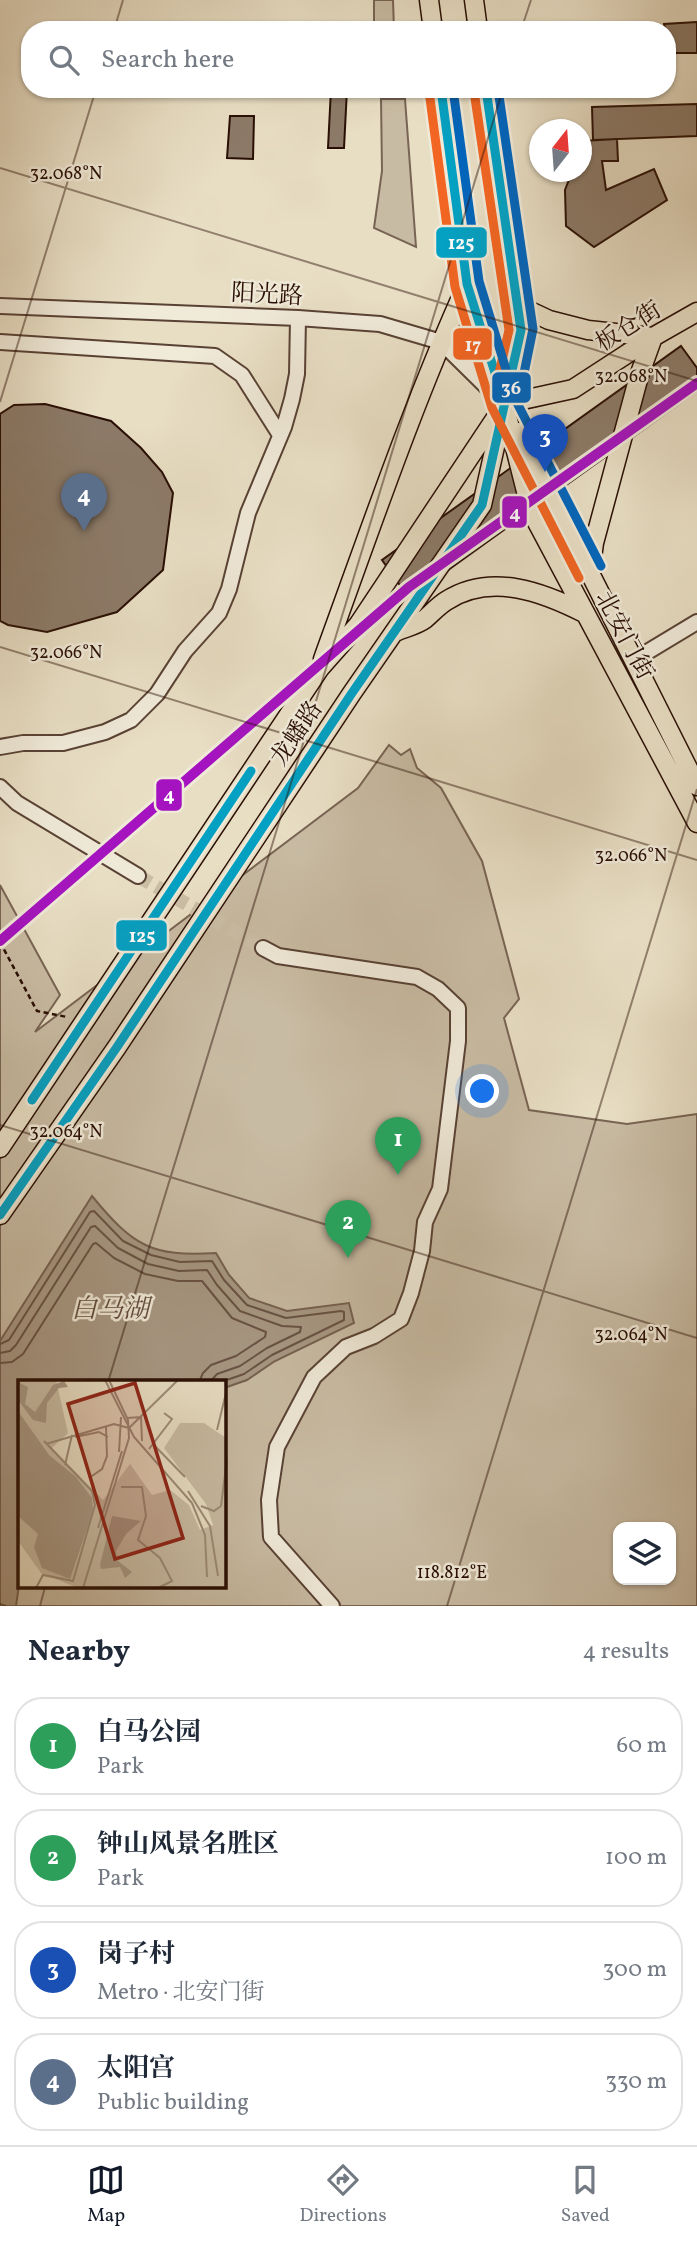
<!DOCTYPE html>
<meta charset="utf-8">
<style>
:root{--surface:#fff;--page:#f2f2f3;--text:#1f2937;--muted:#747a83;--line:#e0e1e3;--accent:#111827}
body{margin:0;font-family:Vollkorn,"Noto Serif SC",serif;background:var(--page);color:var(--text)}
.controls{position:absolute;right:21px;bottom:21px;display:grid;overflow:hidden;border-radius:14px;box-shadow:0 2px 5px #0004}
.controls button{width:63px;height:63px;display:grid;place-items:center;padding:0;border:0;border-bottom:2px solid var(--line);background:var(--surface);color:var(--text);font:35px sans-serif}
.compass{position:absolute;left:529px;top:119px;width:63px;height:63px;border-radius:50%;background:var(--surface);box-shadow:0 2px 5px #0004;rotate:17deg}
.you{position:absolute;left:483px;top:1092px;width:24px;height:24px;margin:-18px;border:5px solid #fff;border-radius:50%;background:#1a73e8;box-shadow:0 0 0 10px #1a73e833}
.badge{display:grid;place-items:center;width:46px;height:46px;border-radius:50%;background:var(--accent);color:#fff;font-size:23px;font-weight:700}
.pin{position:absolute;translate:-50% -58px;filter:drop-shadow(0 2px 4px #0008)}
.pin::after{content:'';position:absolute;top:37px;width:24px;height:21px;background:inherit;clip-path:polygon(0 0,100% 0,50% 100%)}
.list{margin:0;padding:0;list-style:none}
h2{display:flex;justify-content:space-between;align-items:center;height:91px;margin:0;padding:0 28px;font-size:30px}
h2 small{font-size:23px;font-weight:400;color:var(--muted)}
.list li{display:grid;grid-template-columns:46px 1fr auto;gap:21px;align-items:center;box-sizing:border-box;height:98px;margin:0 14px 14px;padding:0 14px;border:2px solid var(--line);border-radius:28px}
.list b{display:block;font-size:26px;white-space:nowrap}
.list p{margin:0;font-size:23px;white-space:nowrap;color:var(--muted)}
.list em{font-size:23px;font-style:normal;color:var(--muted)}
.icon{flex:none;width:38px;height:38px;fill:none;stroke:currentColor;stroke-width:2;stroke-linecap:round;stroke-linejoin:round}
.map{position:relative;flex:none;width:697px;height:1606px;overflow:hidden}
.search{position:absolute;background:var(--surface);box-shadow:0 2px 5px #0004;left:21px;right:21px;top:21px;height:77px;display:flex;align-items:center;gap:18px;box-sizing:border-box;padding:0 24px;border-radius:28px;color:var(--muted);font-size:26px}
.sheet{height:539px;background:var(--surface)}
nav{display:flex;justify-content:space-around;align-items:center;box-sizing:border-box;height:98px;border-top:2px solid var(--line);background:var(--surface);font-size:19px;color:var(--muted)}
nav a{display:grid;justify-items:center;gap:4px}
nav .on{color:var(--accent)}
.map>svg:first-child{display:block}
.green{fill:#c8bba3;stroke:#786454;stroke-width:2;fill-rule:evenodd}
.water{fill:#a79783;stroke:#756050;stroke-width:2}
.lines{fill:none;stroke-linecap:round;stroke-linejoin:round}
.shore{stroke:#685244;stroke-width:2}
.building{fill:#8c7a68;stroke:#290e04;stroke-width:2}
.minor-tunnel{stroke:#cbbfa7;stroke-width:14;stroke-dasharray:14 7;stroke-linecap:butt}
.minor-casing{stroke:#594234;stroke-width:18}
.major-casing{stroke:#290e04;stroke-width:21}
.path{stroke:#290e04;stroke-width:2.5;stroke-dasharray:5 3.5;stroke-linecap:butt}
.minor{stroke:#f0ead9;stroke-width:14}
.major{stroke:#e8dec4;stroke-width:18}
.bus-1-casing{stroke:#f0ead9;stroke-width:14}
.bus-2-casing{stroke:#f0ead9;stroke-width:14}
.bus-3-casing{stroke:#f0ead9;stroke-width:14}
.bus-1{stroke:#02a1c4;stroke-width:9}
.bus-2{stroke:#f26522;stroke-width:9}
.bus-3{stroke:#0065bd;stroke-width:9}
.metro-1-casing{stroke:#f0ead9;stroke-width:16}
.metro-1{stroke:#a513c0;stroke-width:10}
.ticks{fill:none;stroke:#290e04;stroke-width:2;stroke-opacity:0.45}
.labels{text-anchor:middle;stroke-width:5;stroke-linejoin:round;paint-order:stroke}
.street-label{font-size:24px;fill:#290e04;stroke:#f0ead9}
.water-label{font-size:26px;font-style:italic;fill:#624c3d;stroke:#f0ead9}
.inset-road{fill:none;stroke:#9c8b77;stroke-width:2}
.view{fill:#8f2418;fill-opacity:0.15;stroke:#8f2418;stroke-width:3.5}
.inset-edge{fill:none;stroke:#290e04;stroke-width:3.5}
.ticks-label{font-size:18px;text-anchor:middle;fill:#290e04;stroke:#f0ead9;stroke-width:5;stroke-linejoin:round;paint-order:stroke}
.line-badge{stroke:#f0ead9;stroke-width:2.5}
.badge-label{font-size:19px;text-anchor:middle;font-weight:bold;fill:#fff}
</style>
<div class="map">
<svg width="697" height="1606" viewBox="0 0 697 1606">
<rect width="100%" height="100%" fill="#e8dec4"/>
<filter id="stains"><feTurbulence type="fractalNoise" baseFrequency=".00286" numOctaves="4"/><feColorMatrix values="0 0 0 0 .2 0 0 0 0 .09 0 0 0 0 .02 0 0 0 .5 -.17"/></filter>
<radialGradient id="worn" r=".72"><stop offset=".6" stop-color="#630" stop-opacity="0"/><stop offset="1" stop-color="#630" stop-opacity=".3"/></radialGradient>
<path class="green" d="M374,0H393L394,30H374Z
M381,99H405L416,247L374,228L382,171Z
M389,745L401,755L410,749L417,768L441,788L482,861L519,999L504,1018L529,1110L627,1124L697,1114V1606H0V885L60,995L35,1032L358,788ZM19,1382H224V1587H19ZM618,1527H671V1580H618Z"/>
<path class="water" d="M92,1196C133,1246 151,1257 216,1253L229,1275L249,1298L287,1311L349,1303L354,1323L275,1361L247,1380L224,1388V1382H19V1585L16,1606H0V1341Z"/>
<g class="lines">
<path class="shore" d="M0,1344L9,1340L90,1212L94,1211L123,1241L151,1255L180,1262L212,1261L224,1280L247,1305L286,1318L341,1311L344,1312V1320L272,1355L244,1374L221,1382
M0,1353L10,1351L16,1345L91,1227L95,1226L118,1248L148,1264L179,1271L207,1270L217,1285L240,1311L282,1326L301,1327L300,1332L267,1348L240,1366L217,1374L210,1382
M0,1363L12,1362L23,1354L93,1244L96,1243L114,1258L145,1274L178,1281H202L232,1318L266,1332L265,1337L236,1356L211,1365L203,1373L199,1382"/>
</g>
<path class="building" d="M697,22V53H667V30H665L664,24Z
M646,26V30H572V29Z
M331,89H347L344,148H328Z
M697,104V136L593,140L592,107Z
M230,116H254L253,159L227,158Z
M617,139L618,161H602L606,190L654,169L667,200L594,247L566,226L565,190L572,172H582V141Z
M681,346L697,368V391L409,598L382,560Z
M45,404L111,421L141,448L162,472L173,493L163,570L117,612L47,632L8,625L0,621V414L14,405Z"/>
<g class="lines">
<path class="minor-tunnel" d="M138,876L263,948"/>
<g class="minor-casing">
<path id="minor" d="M0,306L298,318L380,324L441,342L503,403
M0,342L215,356L242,375L280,435
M634,660L697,622
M0,747L23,743H63L105,732L131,720L157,694L185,651L219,613L229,589L248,513L284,427L292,399L297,374L298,318
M0,787L17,803L138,876
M263,948L278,956L417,977L438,989L458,1008V1041L440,1189L425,1222L422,1251L411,1293L401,1319L374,1336L346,1347L314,1377L277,1447L269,1500L271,1537L332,1606"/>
</g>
<g class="major-casing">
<path id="major" d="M429,0L433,30
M474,0L478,30
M441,89L467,284L504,404L531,511L697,823
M517,305L549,320L588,330L653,337L639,376L594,543L590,572
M504,404L573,389L653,337L697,312
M519,432L697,786
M395,632C404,628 417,625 425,619C432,613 438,606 446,601C491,572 543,592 586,614
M323,659C369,533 412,406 467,284
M0,1148L320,668L358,625L497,416
M0,1215L117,1047L352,693L482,505L521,330L486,89"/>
</g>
<path class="path" d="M0,942L37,1011L67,1017"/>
<use href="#minor" class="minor"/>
<use href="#major" class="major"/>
<g class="bus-1-casing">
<path id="bus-1" d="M441,89L467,284L501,392
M32,1100L251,771
M0,1215L117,1047L352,693L482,505L521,330L486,89"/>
</g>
<g class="bus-2-casing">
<path id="bus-2" d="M429,91L455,287L492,408L579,578
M474,91L509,330L497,382"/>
</g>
<g class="bus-3-casing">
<path id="bus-3" d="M453,89L479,281L515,399L601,566
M498,89L533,329L521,388"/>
</g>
<use href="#bus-1" class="bus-1"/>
<use href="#bus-2" class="bus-2"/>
<use href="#bus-3" class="bus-3"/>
<g class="metro-1-casing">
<path id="metro-1" d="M0,941L409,587L697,383"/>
</g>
<use href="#metro-1" class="metro-1"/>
</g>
<path class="ticks" d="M114,30L123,0M521,30L531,0M0,168L697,381M0,402L96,89M0,647L697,860M0,1125L697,1338M108,1382L503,89M0,1604L6,1606M40,1606L45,1587M447,1606L697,789"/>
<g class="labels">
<g class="street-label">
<text transform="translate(267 294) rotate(3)" y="8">阳光路</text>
<text transform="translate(628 326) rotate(-32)" y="8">板仓街</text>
<text transform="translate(625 635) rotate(62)" y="8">北安门街</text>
<text transform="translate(296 733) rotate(-56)" y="8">龙蟠路</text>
</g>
<g class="water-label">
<text x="110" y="1317">白马湖</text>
</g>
</g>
<g transform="translate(18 1380)">
<rect width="208" height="208" fill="#e8dec4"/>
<path d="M0,0H38L50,53L34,68L85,120L112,84L134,115L152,110L171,125L182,150L195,145L188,124L146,68L162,43H186L208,58V208H60L23,193L0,161Z" fill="#c8bba3"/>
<path d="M46,1L50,7L41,8L29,23L28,43L15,40L0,20V2L10,7L7,24L17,32L35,5ZM0,31L31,75L58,97L74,118L75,131L52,199L24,188L16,167L20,154L0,136ZM94,136L123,141L108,154L98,171L99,180L114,192L107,198L102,187L83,189L82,185Z" fill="#a79783"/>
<path class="inset-road" d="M87,0L116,57L174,123L187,155L189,197M109,38L123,37L124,61M111,48L160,0M199,50L208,13M57,57L81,52L90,57M28,64L96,44L111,48M135,64L167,97M131,69L154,39L146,33M101,72L103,37M47,85L54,55M71,98L84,89L89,76L88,47M103,107H124L128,136L120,160L142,178L154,201L140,208M170,111L192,146L200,196M183,126L196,131L203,126M203,126L209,79M80,148L104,71M18,208L25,195L55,201L77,125L74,111L26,61M65,208L111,58L110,40L91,0"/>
<path class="view" d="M117,3L165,158L97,179L50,24Z"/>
<rect width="208" height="208" class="inset-edge"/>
</g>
<g class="ticks-label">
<text x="66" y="179">32.068°N</text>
<text x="631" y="382">32.068°N</text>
<text x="66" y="658">32.066°N</text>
<text x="631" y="861">32.066°N</text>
<text x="66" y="1137">32.064°N</text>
<text x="631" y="1340">32.064°N</text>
<text x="452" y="1578">118.812°E</text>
</g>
<g class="line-badge">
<rect x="435" y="226" width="53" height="33" rx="7" fill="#02a1c4"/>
<rect x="452" y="327" width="41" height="34" rx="7" fill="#f26522"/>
<rect x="491" y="371" width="41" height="33" rx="7" fill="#0065bd"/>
<rect x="501" y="495" width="27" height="34" rx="7" fill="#a513c0"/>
<rect x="155" y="778" width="28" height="34" rx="7" fill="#a513c0"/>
<rect x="115" y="919" width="53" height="33" rx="7" fill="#02a1c4"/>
</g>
<g class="badge-label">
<text x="461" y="249">125</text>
<text x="473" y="351">17</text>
<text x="511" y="394">36</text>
<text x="515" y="519">4</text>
<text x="169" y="801">4</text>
<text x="142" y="942">125</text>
</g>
<rect width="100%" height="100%" filter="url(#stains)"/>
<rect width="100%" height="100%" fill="url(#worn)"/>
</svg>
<div class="controls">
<button><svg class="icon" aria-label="layers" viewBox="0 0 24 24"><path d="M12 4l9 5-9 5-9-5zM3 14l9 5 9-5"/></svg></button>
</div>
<svg class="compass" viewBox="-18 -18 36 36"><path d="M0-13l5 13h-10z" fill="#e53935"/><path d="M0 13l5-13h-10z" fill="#747a83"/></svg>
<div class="you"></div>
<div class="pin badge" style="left:398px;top:1175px;background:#2e9e5b">1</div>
<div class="pin badge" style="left:348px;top:1258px;background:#2e9e5b">2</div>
<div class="pin badge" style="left:545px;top:472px;background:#1a4fb4">3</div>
<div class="pin badge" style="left:84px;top:531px;background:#5c6f8a">4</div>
<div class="search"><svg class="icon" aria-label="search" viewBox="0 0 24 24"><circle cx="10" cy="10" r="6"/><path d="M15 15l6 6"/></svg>Search here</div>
</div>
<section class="sheet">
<h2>Nearby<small>4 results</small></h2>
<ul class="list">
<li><span class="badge" style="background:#2e9e5b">1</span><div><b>白马公园</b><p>Park</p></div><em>60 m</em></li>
<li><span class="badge" style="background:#2e9e5b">2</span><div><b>钟山风景名胜区</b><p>Park</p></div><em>100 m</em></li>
<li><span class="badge" style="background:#1a4fb4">3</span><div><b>岗子村</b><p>Metro · 北安门街</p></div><em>300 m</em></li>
<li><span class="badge" style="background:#5c6f8a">4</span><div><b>太阳宫</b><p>Public building</p></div><em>330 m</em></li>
</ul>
</section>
<nav>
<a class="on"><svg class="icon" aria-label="map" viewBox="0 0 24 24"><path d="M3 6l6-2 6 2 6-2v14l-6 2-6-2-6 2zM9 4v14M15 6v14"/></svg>Map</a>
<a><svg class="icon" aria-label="directions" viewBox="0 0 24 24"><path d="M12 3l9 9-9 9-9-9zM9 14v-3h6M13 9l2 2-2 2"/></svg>Directions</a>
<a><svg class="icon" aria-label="saved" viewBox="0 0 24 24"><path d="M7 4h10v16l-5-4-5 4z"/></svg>Saved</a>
</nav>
